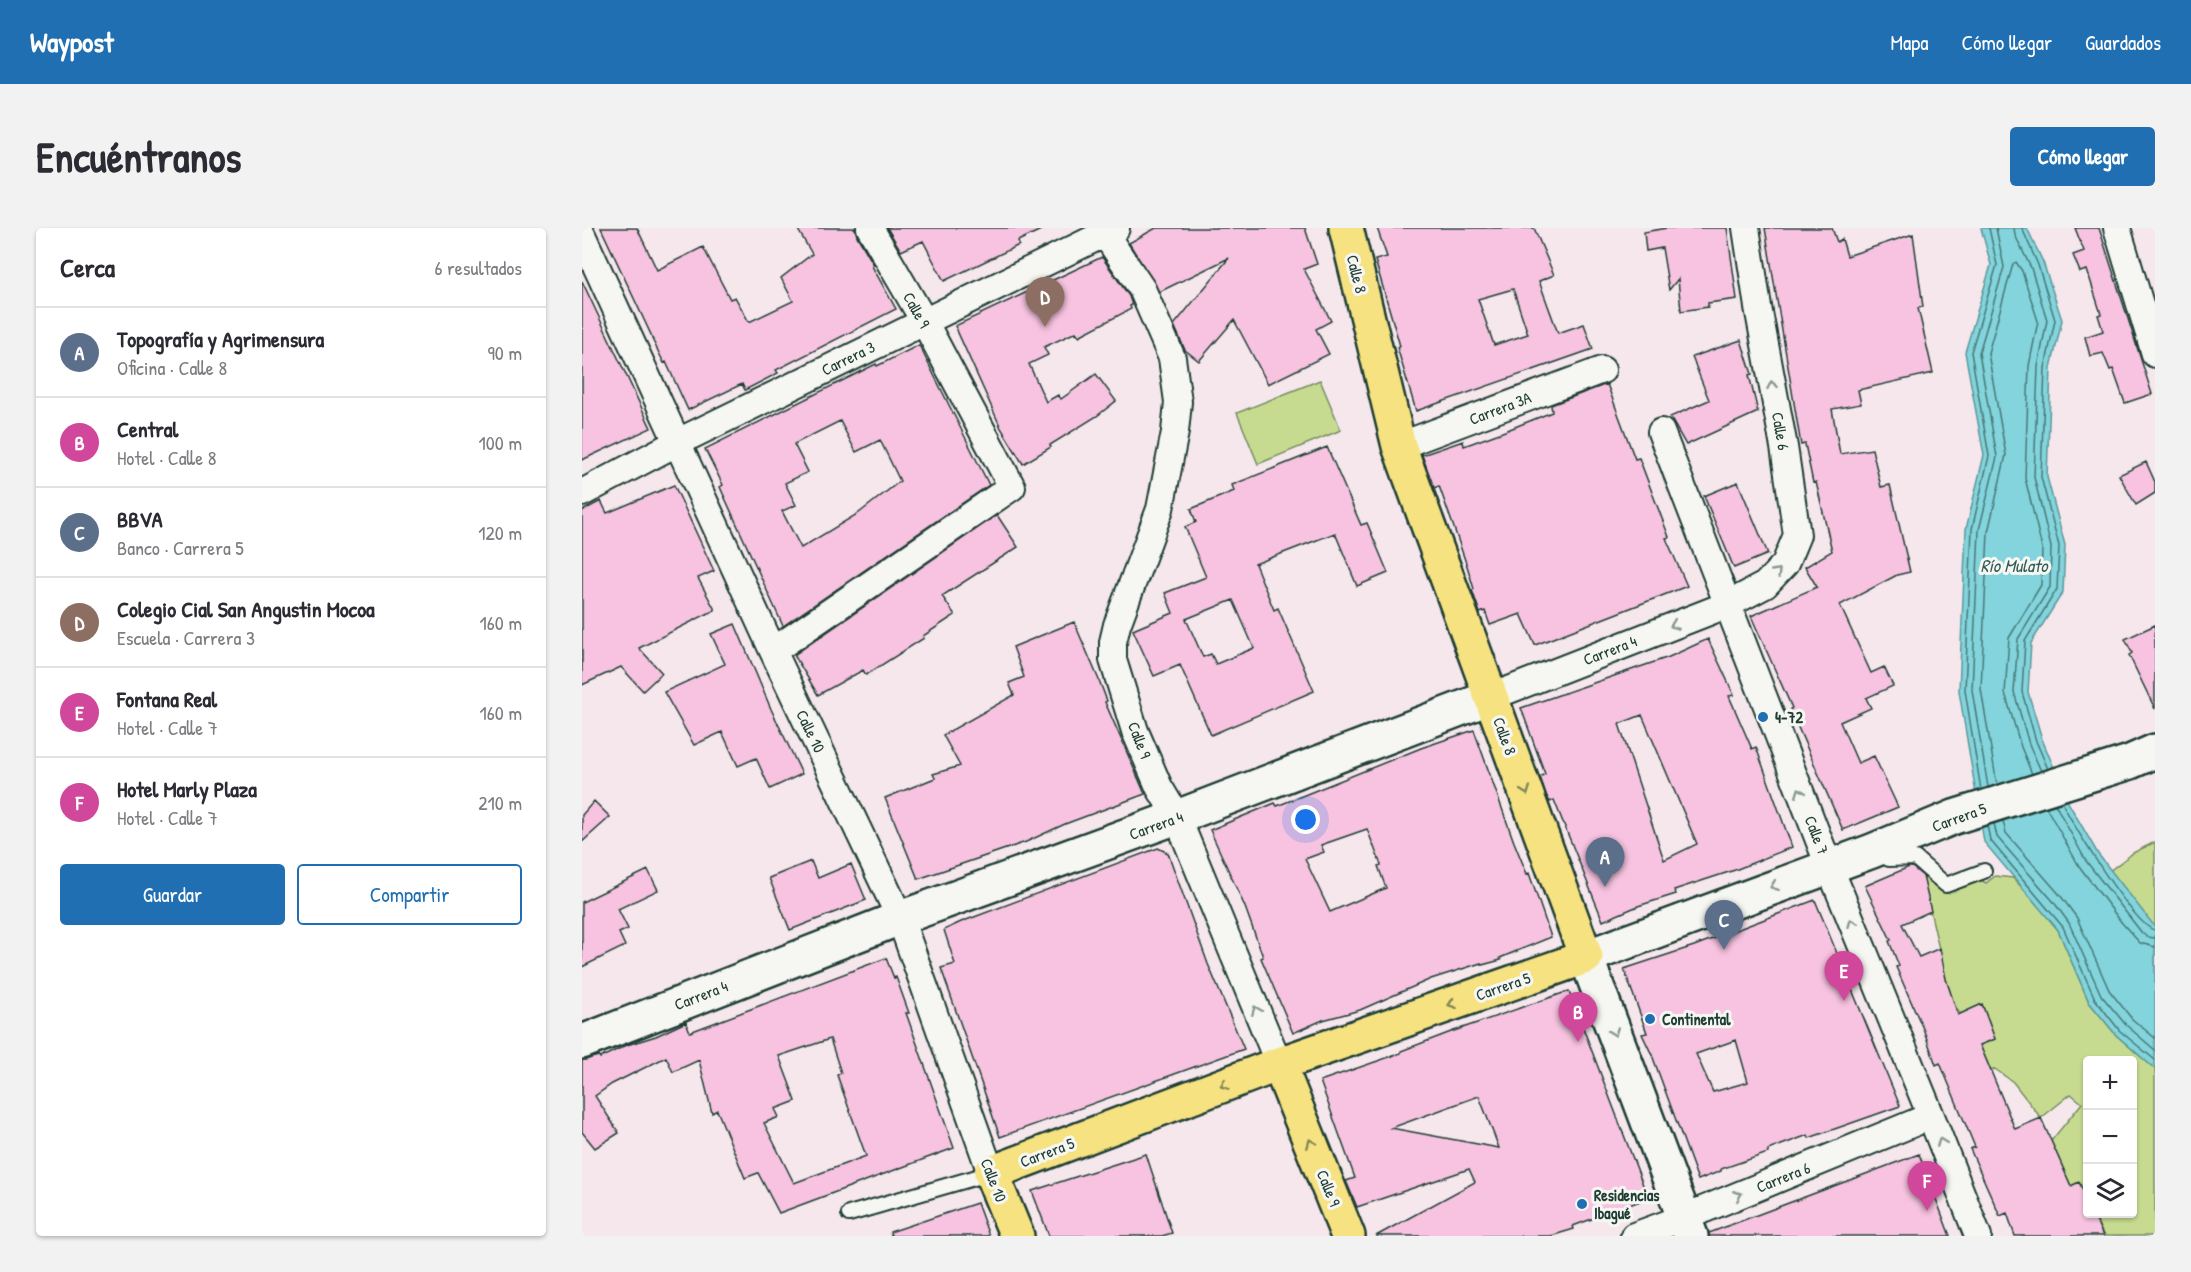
<!DOCTYPE html>
<html lang="es">
<meta charset="utf-8">
<style>
:root{--surface:#fff;--page:#f2f2f3;--text:#2b2b33;--muted:#7c7c81;--line:#e1e1e2;--accent:#1f6fb2}
body{margin:0;font-family:"Patrick Hand",sans-serif;background:var(--page);color:var(--text)}
.controls{position:absolute;right:18px;bottom:18px;display:grid;overflow:hidden;border-radius:6px;box-shadow:0 2px 4px #0004}
.controls button{width:54px;height:54px;display:grid;place-items:center;padding:0;border:0;border-bottom:2px solid var(--line);background:var(--surface);color:var(--text);font:30px sans-serif}
.you{position:absolute;left:724px;top:592px;width:21px;height:21px;margin:-15px;border:4px solid #fff;border-radius:50%;background:#1a73e8;box-shadow:0 0 0 9px #1a73e833}
.badge{display:grid;place-items:center;width:39px;height:39px;border-radius:50%;background:var(--accent);color:#fff;font-size:20px;font-weight:700}
.pin{position:absolute;translate:-50% -50px;filter:drop-shadow(0 2px 3px #0008)}
.pin::after{content:'';position:absolute;top:32px;width:21px;height:18px;background:inherit;clip-path:polygon(0 0,100% 0,50% 100%)}
.list{margin:0;padding:0;list-style:none}
h2{display:flex;justify-content:space-between;align-items:center;height:78px;margin:0;padding:0 24px;font-size:26px}
h2 small{font-size:20px;font-weight:400;color:var(--muted)}
.list li{display:grid;grid-template-columns:39px 1fr auto;gap:18px;align-items:center;box-sizing:border-box;height:90px;padding:0 24px;border-top:2px solid var(--line)}
.list b{display:block;font-size:22px;white-space:nowrap}
.list p{margin:0;font-size:20px;white-space:nowrap;color:var(--muted)}
.list em{font-size:20px;font-style:normal;color:var(--muted)}
.actions{display:flex;gap:12px;padding:18px 24px}
.actions a{flex:1;padding:14px 0;border:2px solid var(--accent);border-radius:6px;text-align:center;font-size:21px;color:var(--accent)}
.actions .main{background:var(--accent);color:#fff}
.icon{flex:none;width:33px;height:33px;fill:none;stroke:currentColor;stroke-width:2;stroke-linecap:round;stroke-linejoin:round}
.map{position:relative;flex:none;width:1573px;height:1008px;overflow:hidden;border-radius:6px}
header{display:flex;align-items:center;gap:36px;box-sizing:border-box;height:84px;padding:0 30px;background:var(--accent);color:#fff}
header strong{font-size:28px}
nav{display:flex;gap:33px;margin-inline-start:auto;font-size:21px}
.intro{display:flex;align-items:center;justify-content:space-between;box-sizing:border-box;height:144px;padding:0 36px}
h1{margin:0;font-size:42px}
.button{padding:15px 27px;border-radius:6px;background:var(--accent);color:#fff;font-size:21px;font-weight:700}
main{display:flex;gap:36px;padding:0 36px}
aside{flex:1;background:var(--surface);border-radius:6px;box-shadow:0 2px 4px #0004}
.map>svg:first-child{display:block}
.green{fill:#c7db90;stroke:#738c62;stroke-width:1.5}
.water{fill:#83d4dc;stroke:#5b9899;stroke-width:1.5}
.lines{fill:none;stroke-linecap:round;stroke-linejoin:round}
.shore{stroke:#477977;stroke-width:1.5}
.building{fill:#f7c3e0;stroke:#1f3d34;stroke-width:1.5;fill-rule:evenodd}
.service-casing{stroke:#1f3d34;stroke-width:18}
.minor-casing{stroke:#1f3d34;stroke-width:30}
.tertiary-casing{stroke:#1f3d34;stroke-width:38}
.secondary-casing{stroke:#1f3d34;stroke-width:38}
.primary-casing{stroke:#1f3d34;stroke-width:38}
.service{stroke:#f6f6f2;stroke-width:14}
.minor{stroke:#f6f6f2;stroke-width:26}
.tertiary{stroke:#f6f6f2;stroke-width:33}
.secondary{stroke:#f6f6f2;stroke-width:33}
.primary{stroke:#f7e281;stroke-width:33}
.oneway{stroke:#8a9a93}
.oneway2{stroke:#808757}
.poi-dot{fill:#1f6fb2;stroke:#f6f6f2;stroke-width:2}
.labels{text-anchor:middle;stroke-width:6;stroke-linejoin:round;paint-order:stroke}
.street-label{font-size:16px;fill:#1f3d34;stroke:#f6f6f2}
.poi-label{font-size:16px;font-weight:bold;fill:#1f3d34;stroke:#f6f6f2;text-anchor:start}
.water-label{font-size:18px;font-style:italic;fill:#335b56;stroke:#f6f6f2}
</style>
<header>
<strong>Waypost</strong>
<nav><a>Mapa</a><a>Cómo llegar</a><a>Guardados</a></nav>
</header>
<div class="intro"><h1>Encuéntranos</h1><a class="button">Cómo llegar</a></div>
<main>
<aside>
<h2>Cerca<small>6 resultados</small></h2>
<ul class="list">
<li><span class="badge" style="background:#5c6f8a">A</span><div><b>Topografía y Agrimensura</b><p>Oficina · Calle 8</p></div><em>90 m</em></li>
<li><span class="badge" style="background:#d1479c">B</span><div><b>Central</b><p>Hotel · Calle 8</p></div><em>100 m</em></li>
<li><span class="badge" style="background:#5c6f8a">C</span><div><b>BBVA</b><p>Banco · Carrera 5</p></div><em>120 m</em></li>
<li><span class="badge" style="background:#8d6e63">D</span><div><b>Colegio Cial San Angustin Mocoa</b><p>Escuela · Carrera 3</p></div><em>160 m</em></li>
<li><span class="badge" style="background:#d1479c">E</span><div><b>Fontana Real</b><p>Hotel · Calle 7</p></div><em>160 m</em></li>
<li><span class="badge" style="background:#d1479c">F</span><div><b>Hotel Marly Plaza</b><p>Hotel · Calle 7</p></div><em>210 m</em></li>
</ul>
<div class="actions"><a class="main">Guardar</a><a>Compartir</a></div>
</aside>
<div class="map">
<svg width="1573" height="1008" viewBox="0 0 1573 1008">
<rect width="100%" height="100%" fill="#f6e7ed"/>
<filter id="ink" filterUnits="userSpaceOnUse"><feTurbulence type="fractalNoise" baseFrequency=".0167" numOctaves="2"/><feDisplacementMap in="SourceGraphic" scale="12" xChannelSelector="R" yChannelSelector="G"/><feConvolveMatrix kernelMatrix="1 2 1 2 8 2 1 2 1" color-interpolation-filters="sRGB"/></filter>
<g filter="url(#ink)">
<path class="green" d="M738,152L759,202L676,236L655,185Z
M1573,614V763L1509,657L1551,625Z
M1337,635L1362,661L1395,650L1404,655L1413,648L1431,650L1461,682L1476,702L1507,774L1534,807L1573,841V1008H1522L1511,986H1550V832H1506L1505,973L1497,954L1489,958L1469,913L1500,875L1489,866L1459,890L1431,854L1413,841L1409,843L1398,817L1413,811L1400,776L1378,786L1372,776L1364,751Z"/>
<path class="water" d="M1399,0H1445L1461,34L1480,92L1469,140L1465,249L1483,317L1481,364L1449,415L1446,464L1460,511L1487,576L1516,626L1573,699V841L1534,807L1507,774L1476,702L1402,614L1377,463L1384,301L1402,227L1383,124L1409,37Z"/>
<g class="lines">
<path class="shore" d="M1432,0L1433,7L1449,40L1465,92L1456,139L1452,249L1469,319L1468,359L1436,411L1432,464L1447,516L1459,543
M1440,0L1456,37L1473,92L1463,140L1459,249L1477,318L1475,361L1443,413L1440,464L1454,513L1466,541
M1415,557L1399,461L1406,304L1424,227L1406,125L1431,36L1434,34L1440,43L1456,93L1447,138L1443,250L1460,320L1459,357L1427,410L1423,465L1439,519L1450,546
M1406,559L1390,462L1397,302L1415,229L1397,125L1422,39L1414,0
M1399,562L1383,462L1390,301L1407,228L1389,124L1415,37L1407,0
M1480,574C1489,595 1554,700 1573,702
M1473,576L1504,633L1560,705L1565,709L1573,710
M1464,579L1497,638L1540,695L1558,715L1573,719
M1421,593L1424,605L1478,667L1495,690L1527,762L1550,791L1573,810
M1412,595L1415,609L1471,673L1487,695L1519,767L1544,797L1573,822
M1405,597L1408,612L1481,699L1513,771L1538,803L1573,832"/>
</g>
<path class="building" d="M19,0H55L75,42L121,19L148,71L153,69L167,94L211,73L199,50L230,26L215,0H273L275,8L292,37L290,38L314,81L194,142L196,145L163,162L160,156L106,182L84,134L82,135L70,111H71Z
M305,0H463L436,13L437,17L362,53L341,13L319,23Z
M574,0H723L735,36L722,41L749,93L734,101L747,126L686,156L652,92L617,133L603,122L592,97L647,30L577,64L547,15Z
M795,0H952L972,47L957,53L976,105L1002,96L1011,121L834,183L815,119L818,118L793,32L805,29ZM931,61L946,106L912,117L896,71Z
M1085,0H1145L1155,71L1126,75V79L1099,83L1096,51L1087,62L1080,20L1064,23L1062,4Z
M1183,0H1250L1255,14L1260,11L1265,28L1331,6L1341,79L1336,80L1351,145L1276,162L1279,176L1250,181L1258,226L1290,221L1299,259L1308,257L1328,344L1315,347L1258,377L1289,445L1302,439L1311,458L1284,470L1289,480L1258,494L1276,535L1292,528L1316,579L1261,602L1208,481L1210,480L1169,388L1235,359L1223,339L1250,323L1234,254L1231,255L1223,216L1219,217Z
M1493,0H1517L1570,166L1543,175L1531,141L1528,142L1521,125L1508,128L1503,109L1521,103L1516,87L1519,86L1505,42L1498,44L1491,27L1502,23Z
M520,29L547,68L550,77L548,78L549,81L497,108L494,104L462,119L466,127L447,136L464,174L476,167L479,171L514,146L534,173L515,188L468,217L469,219L441,236L419,200L373,98Z
M0,53L69,200L0,232Z
M1159,112L1170,146L1167,147L1176,184L1104,217L1088,189L1127,172L1110,129Z
M337,117L407,257L201,398L138,259L141,257L123,221L294,136L295,138ZM258,193L274,224L298,212L318,253L277,285L219,320L200,283L214,277L203,255L226,244L212,216Z
M1025,156L1053,231L1057,230L1087,309L1084,310L1105,358L953,417L939,386L908,397L903,383L898,385L890,362L892,361L886,341L872,300L857,258L852,260L840,227L881,213L882,218L923,203L970,184L969,177Z
M745,219L779,297L785,295L806,345L775,358L753,305L673,336L692,382L696,380L732,463L629,507L598,437L572,448L551,402L591,385L583,365L624,349L603,299L614,294L609,281L652,263L650,257ZM651,372L672,420L634,436L629,426L621,429L604,391Z
M1564,234L1573,254V265L1554,277L1537,247Z
M1156,254L1186,326L1152,340L1122,268Z
M92,257L132,343L116,350L133,382L57,420L80,445L61,463L39,439L0,457V283L19,273L25,285Z
M415,287L436,319L360,368L373,387L341,408L342,410L284,447L281,442L236,467L212,427Z
M492,394L517,452L525,473L523,474L563,566L483,596L444,614L336,651L303,570L353,550L351,546L378,538L361,507L432,467L427,455L442,449L431,419Z
M153,396L189,481L220,546L188,561L174,530L156,538L140,504L112,517L82,464L143,436L129,406Z
M1573,397V481L1547,427L1550,425L1543,411Z
M1126,411L1152,467L1147,468L1170,521L1174,519L1210,619L1153,642L1092,662L1094,666L1056,678L1021,693L972,572L968,574L965,569L958,549L963,546L939,480L1087,429ZM1060,487L1115,616L1082,632L1037,496Z
M892,502L932,614L945,646L947,645L969,709L918,730L919,732L900,737L899,735L849,751L778,782L741,792L711,805L679,730L681,729L663,679L628,602L693,575L695,578L839,520ZM785,601L799,637L796,638L804,660L748,684L723,631L742,624L739,617Z
M12,573L28,589L0,614V587Z
M576,620L586,625L626,736L662,821L418,909L359,740L373,736L362,702L379,694Z
M229,633L236,650L269,636L284,672L208,702L187,650Z
M1327,639H1330L1341,648L1349,683L1320,696L1337,729L1358,720L1364,751L1376,787L1400,776L1413,811L1398,817L1433,901L1459,890L1489,958L1497,954L1506,973V986H1511L1521,1008H1433L1425,985L1418,988L1388,921L1393,919L1358,835L1354,837L1342,803L1314,739L1317,738L1307,713L1309,712L1283,658Z
M66,642L76,662L36,681L46,701L37,705L43,718L0,739V674Z
M1233,672L1318,878L1227,910L1226,907L1186,922V925L1139,941V943L1116,952L1070,827L1060,806L1065,805L1042,741L1112,718ZM1154,812L1166,854L1131,864L1114,826Z
M304,730L312,750L314,749L327,785H324L372,920L197,985L176,945L163,950L135,882L130,885L117,832L91,844L84,829L30,856L13,868L37,905L13,920L0,904V832L17,828L18,830L45,817L74,808L104,794L108,804ZM248,811L259,845L255,847L284,928L212,955L182,895L197,889L193,881L214,873L197,828Z
M987,763L1066,970L991,998L992,1001L969,1008H794L893,954L887,941L775,979L764,953L773,950L738,853L819,825V823L869,804ZM897,868L917,920L809,900Z
M564,926L590,1005L580,1008H467L450,963Z
M1337,926L1368,1008H1127V1005Z
M395,975L407,1008H309L308,1004Z"/>
<g class="lines">
<g class="service-casing">
<path id="service" d="M1297,626L1307,631L1333,630L1364,657L1402,643
M267,986L409,945"/>
</g>
<g class="minor-casing">
<path id="minor" d="M1535,0L1573,126
M523,6L560,61L590,130L596,174L593,204L578,281L535,397L531,414V432L553,503L577,559L595,589L697,836
M0,7L191,423L318,690L409,945
M1079,204L1247,638L1349,888L1396,1008
M817,218L1020,142
M0,265L96,214L534,0
M191,423L430,259L342,93L288,0
M909,469L1147,376L1183,357L1203,336L1215,307L1202,219L1176,79L1164,0
M1052,1008L1101,990L1349,888"/>
</g>
<g class="tertiary-casing">
<path id="tertiary" d="M0,814L318,690L595,589L909,469"/>
</g>
<g class="secondary-casing">
<path id="secondary" d="M1109,1008L1004,729L1290,623L1372,589L1548,534L1573,523"/>
</g>
<g class="primary-casing">
<path id="primary" d="M697,836L766,1008
M435,1008L409,945L697,836L1004,729L817,218L764,0"/>
</g>
<use href="#service" class="service"/>
<use href="#minor" class="minor"/>
<use href="#tertiary" class="tertiary"/>
<use href="#secondary" class="secondary"/>
<use href="#primary" class="primary"/>
</g>
<defs><path id="oneway-chevron" d="M-2-3.5L2.5 0L-2 3.5" fill="none" stroke-width="1.6" stroke-linecap="round" stroke-linejoin="round" transform="scale(1.5)"/></defs>
<g class="oneway">
<use href="#oneway-chevron" transform="translate(1190 157) rotate(-101)"/>
<use href="#oneway-chevron" transform="translate(1195 344) rotate(-46)"/>
<use href="#oneway-chevron" transform="translate(1092 397) rotate(159)"/>
<use href="#oneway-chevron" transform="translate(1218 564) rotate(-111)"/>
<use href="#oneway-chevron" transform="translate(1192 658) rotate(159)"/>
<use href="#oneway-chevron" transform="translate(1270 695) rotate(-112)"/>
<use href="#oneway-chevron" transform="translate(674 782) rotate(-112)"/>
<use href="#oneway-chevron" transform="translate(1032 804) rotate(70)"/>
<use href="#oneway-chevron" transform="translate(1359 914) rotate(-111)"/>
<use href="#oneway-chevron" transform="translate(1156 967) rotate(-22)"/>
</g>
<g class="oneway2">
<use href="#oneway-chevron" transform="translate(944 563) rotate(70)"/>
<use href="#oneway-chevron" transform="translate(870 776) rotate(161)"/>
<use href="#oneway-chevron" transform="translate(642 857) rotate(159)"/>
<use href="#oneway-chevron" transform="translate(729 915) rotate(-112)"/>
</g>
</g>
<g class="poi-dot">
<circle cx="1181" cy="489" r="6"/>
<circle cx="1068" cy="791" r="6"/>
<circle cx="1000" cy="976" r="6"/>
</g>
<g class="labels">
<g class="street-label">
<text transform="translate(775 46) rotate(76)" y="6">Calle 8</text>
<text transform="translate(335 82) rotate(61)" y="6">Calle 9</text>
<text transform="translate(266 130) rotate(-26)" y="6">Carrera 3</text>
<text transform="translate(918 180) rotate(-21)" y="6">Carrera 3A</text>
<text transform="translate(1199 203) rotate(80)" y="6">Calle 6</text>
<text transform="translate(1028 422) rotate(-21)" y="6">Carrera 4</text>
<text transform="translate(229 503) rotate(64)" y="6">Calle 10</text>
<text transform="translate(923 508) rotate(70)" y="6">Calle 8</text>
<text transform="translate(558 512) rotate(69)" y="6">Calle 9</text>
<text transform="translate(1377 589) rotate(-20)" y="6">Carrera 5</text>
<text transform="translate(574 597) rotate(-20)" y="6">Carrera 4</text>
<text transform="translate(1235 607) rotate(69)" y="6">Calle 7</text>
<text transform="translate(921 758) rotate(-19)" y="6">Carrera 5</text>
<text transform="translate(119 767) rotate(-21)" y="6">Carrera 4</text>
<text transform="translate(465 924) rotate(-21)" y="6">Carrera 5</text>
<text transform="translate(1201 949) rotate(-22)" y="6">Carrera 6</text>
<text transform="translate(412 952) rotate(69)" y="6">Calle 10</text>
<text transform="translate(747 960) rotate(68)" y="6">Calle 9</text>
</g>
<g class="poi-label">
<text x="1193" y="495">4-72</text>
<text x="1080" y="797">Continental</text>
<text x="1012" y="973">Residencias<tspan x="1012" dy="18">Ibagué</tspan></text>
</g>
<g class="water-label">
<text x="1432" y="344">Río Mulato</text>
</g>
</g>
</svg>
<div class="controls">
<button>+</button>
<button>−</button>
<button><svg class="icon" aria-label="layers" viewBox="0 0 24 24"><path d="M12 4l9 5-9 5-9-5zM3 14l9 5 9-5"/></svg></button>
</div>
<div class="you"></div>
<div class="pin badge" style="left:1023px;top:659px;background:#5c6f8a">A</div>
<div class="pin badge" style="left:996px;top:814px;background:#d1479c">B</div>
<div class="pin badge" style="left:1142px;top:722px;background:#5c6f8a">C</div>
<div class="pin badge" style="left:463px;top:99px;background:#8d6e63">D</div>
<div class="pin badge" style="left:1262px;top:773px;background:#d1479c">E</div>
<div class="pin badge" style="left:1345px;top:983px;background:#d1479c">F</div>
</div>
</main>
